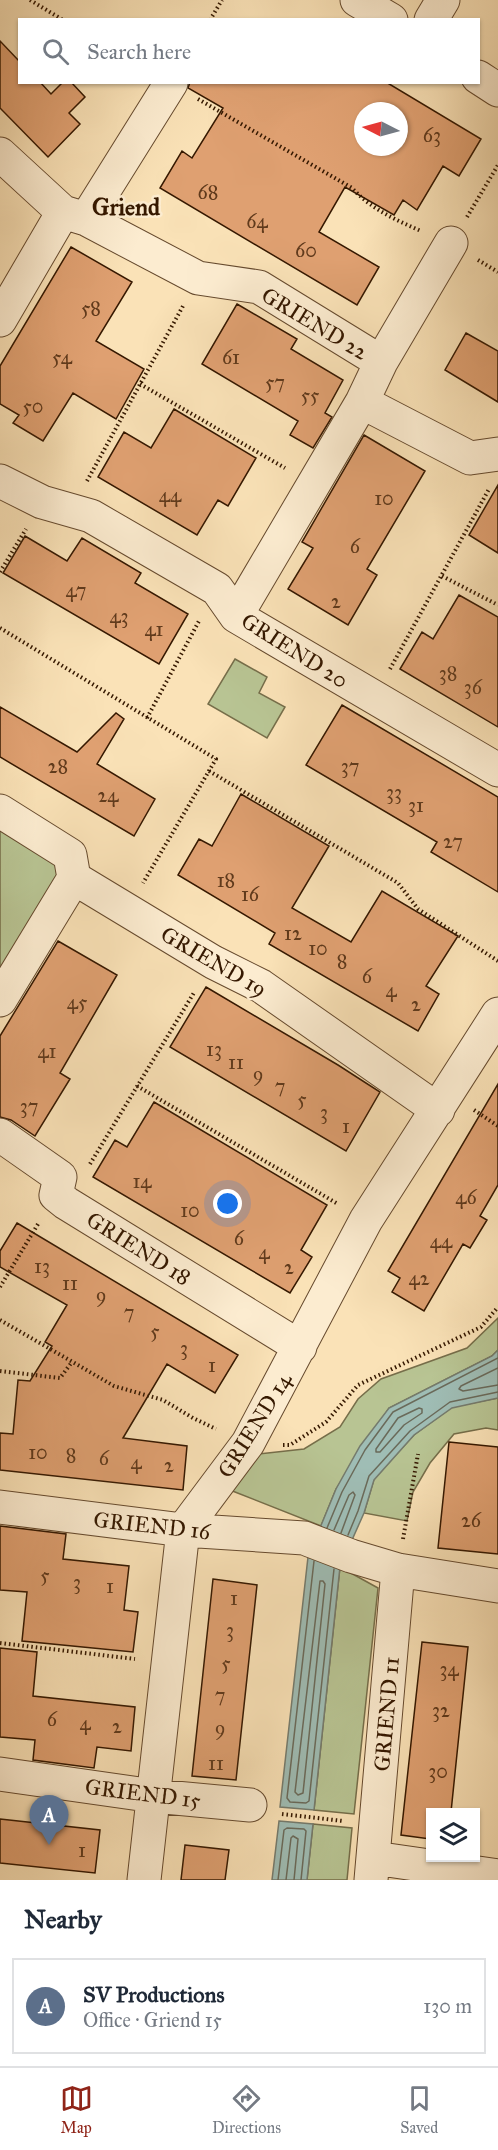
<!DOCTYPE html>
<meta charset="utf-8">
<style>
:root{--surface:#fff;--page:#f2f2f3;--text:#1f2937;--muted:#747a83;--line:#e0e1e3;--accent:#8f2418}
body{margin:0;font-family:"IM FELL Great Primer",serif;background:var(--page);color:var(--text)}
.controls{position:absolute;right:18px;bottom:18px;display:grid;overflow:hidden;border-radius:0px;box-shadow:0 2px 4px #0004}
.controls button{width:54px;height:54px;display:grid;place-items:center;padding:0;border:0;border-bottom:2px solid var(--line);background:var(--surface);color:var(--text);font:30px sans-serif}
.compass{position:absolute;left:354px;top:102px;width:54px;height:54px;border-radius:50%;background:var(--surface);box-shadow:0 2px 4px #0004;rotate:276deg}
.you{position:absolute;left:228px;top:1204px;width:21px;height:21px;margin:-15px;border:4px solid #fff;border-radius:50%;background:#1a73e8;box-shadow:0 0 0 9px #1a73e833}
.badge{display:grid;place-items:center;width:39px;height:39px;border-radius:50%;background:var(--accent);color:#fff;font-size:20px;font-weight:700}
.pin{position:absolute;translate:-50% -50px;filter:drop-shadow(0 2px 3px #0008)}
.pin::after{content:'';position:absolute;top:32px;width:21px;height:18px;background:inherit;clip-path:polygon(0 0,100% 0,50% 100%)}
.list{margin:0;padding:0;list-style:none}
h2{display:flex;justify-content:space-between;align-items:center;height:78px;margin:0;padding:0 24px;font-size:26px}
h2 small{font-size:20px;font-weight:400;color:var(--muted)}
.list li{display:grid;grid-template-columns:39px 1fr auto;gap:18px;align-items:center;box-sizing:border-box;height:96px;margin:0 12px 12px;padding:0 12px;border:2px solid var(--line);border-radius:0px}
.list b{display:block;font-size:22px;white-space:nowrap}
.list p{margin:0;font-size:20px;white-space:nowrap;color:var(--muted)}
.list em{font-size:20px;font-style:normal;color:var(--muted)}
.icon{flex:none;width:33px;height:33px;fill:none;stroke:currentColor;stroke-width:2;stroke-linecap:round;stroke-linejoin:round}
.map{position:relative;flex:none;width:498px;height:1880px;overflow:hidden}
.search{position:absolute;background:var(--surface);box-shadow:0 2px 4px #0004;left:18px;right:18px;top:18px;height:66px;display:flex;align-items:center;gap:15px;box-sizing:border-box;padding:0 21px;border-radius:0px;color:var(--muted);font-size:22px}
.sheet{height:186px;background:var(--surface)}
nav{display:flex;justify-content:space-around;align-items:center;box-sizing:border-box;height:84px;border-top:2px solid var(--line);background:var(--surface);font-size:16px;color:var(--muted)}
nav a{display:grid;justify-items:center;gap:3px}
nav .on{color:var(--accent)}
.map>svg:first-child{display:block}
.green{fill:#b8c493;stroke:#766e4a;stroke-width:1.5}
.water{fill:#9fbdb5;stroke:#757b6d;stroke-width:1.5}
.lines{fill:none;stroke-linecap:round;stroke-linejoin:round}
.shore{stroke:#6a6a5a;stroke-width:1.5}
.building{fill:#dfa071;stroke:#351800;stroke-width:1.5;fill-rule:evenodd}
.minor-casing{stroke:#664a2e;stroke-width:35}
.path{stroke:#351800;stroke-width:4;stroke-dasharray:1.5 3;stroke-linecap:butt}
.minor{stroke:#fcecd0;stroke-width:33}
.labels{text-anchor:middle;stroke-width:5;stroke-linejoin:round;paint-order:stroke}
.number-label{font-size:20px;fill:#603a1c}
.street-label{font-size:22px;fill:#351800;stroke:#fcecd0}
.neighbourhood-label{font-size:24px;font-weight:bold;fill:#351800;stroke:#fcecd0}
</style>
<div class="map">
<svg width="498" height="1880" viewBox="0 0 498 1880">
<rect width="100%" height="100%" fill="#fae2b7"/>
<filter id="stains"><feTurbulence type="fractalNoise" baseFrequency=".00333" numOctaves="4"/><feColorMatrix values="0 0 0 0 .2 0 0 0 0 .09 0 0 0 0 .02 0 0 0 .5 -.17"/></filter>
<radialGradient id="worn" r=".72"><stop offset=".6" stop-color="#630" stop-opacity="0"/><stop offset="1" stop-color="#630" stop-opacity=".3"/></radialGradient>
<path class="green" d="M235,659L267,677L259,693L285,707L267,738L208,704Z
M0,827L59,866L64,875L0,979Z
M498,1318V1350L492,1356L389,1408L336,1489L321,1526L230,1490L249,1455L304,1449L340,1427L358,1399L381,1379L467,1348Z
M498,1398V1430L486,1428L454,1434L430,1463L413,1492L407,1521L364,1513L374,1479L414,1435L452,1407Z
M340,1567L378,1588L354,1814L314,1810Z
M313,1824L352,1828L347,1880H307Z"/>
<path class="water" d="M498,1350V1398L452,1408L414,1435L374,1480L364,1513L340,1567L314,1810L280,1807L308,1557L336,1489L360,1446L389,1408L492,1356Z
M279,1821L313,1824L307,1880H272Z"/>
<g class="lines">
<path class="shore" d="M498,1368L461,1386L459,1389L463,1391L498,1385
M419,1408L422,1409V1413L404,1425L380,1452H376V1449L398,1418Z
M327,1528L342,1492L365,1450L393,1412L498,1358
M334,1530L349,1495L353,1492L355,1495L341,1533
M348,1535L358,1511L369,1476L410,1431L450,1402L498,1392
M314,1561L287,1798L290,1802L306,1803L309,1801L334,1569
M320,1581H323L325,1584L303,1793L298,1795L295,1792Z
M278,1880L284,1830L287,1828L304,1829L306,1831L301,1880
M286,1880L291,1838L293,1836L298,1839L294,1880"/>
</g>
<path class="building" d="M0,41L20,62V82H40L51,94L63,82H71L85,97L69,113L80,124L48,157L0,108Z
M190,82H386L481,139L459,176L443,166L417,210L403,200L394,215L345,187L319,232L379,267L357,305L160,188L182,151L192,158L223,108L188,88ZM363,111H399V147H363Z
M71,247L132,282L96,341L144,369L116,419L73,393L43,441L13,423L19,415L0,404V366Z
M237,304L297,339L291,349L343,380L325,413L332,417L313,448L290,435L298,421L202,364Z
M466,333L498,351V402L445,370Z
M174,409L256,458L228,506L218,500L197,535L98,477L124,432L151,448Z
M364,435L425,471L367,569L377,575L348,625L288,589L313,548L302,542Z
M498,485V553L469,535Z
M25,536L67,561L82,538L141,573L135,583L188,614L159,664L3,573Z
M459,595L498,617V727L400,669L422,632L433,639Z
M342,705L498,797V892L431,852L437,842L306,765Z
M0,707L77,752L116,713L124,719L97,764L155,799L134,836L0,757Z
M241,794L329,846L292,908L351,942L382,891L458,936L426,986L439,994L418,1031L269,944L275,933L178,875L199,839L212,846Z
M58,941L117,975L60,1073L70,1079L35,1136L11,1120L0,1117V1036Z
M206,987L338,1065L380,1092L346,1151L170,1047Z
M498,1084V1185L480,1216L487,1220L470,1248L463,1244L424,1311L392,1292L400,1278L388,1271Z
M154,1102L327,1205L301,1250L312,1257L290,1293L93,1177L115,1140L127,1147Z
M17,1223L238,1355L215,1393L167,1364L123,1438L187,1446L183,1490L0,1470V1433L13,1434L18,1380L30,1381L52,1346L45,1342L67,1305L0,1267V1251Z
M449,1442L498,1447V1554L438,1548Z
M0,1526L66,1534L63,1559L129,1566L124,1610L138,1612L133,1652L22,1641L27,1592L0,1590Z
M213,1579L257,1585L236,1780L192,1776Z
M422,1642L468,1647L451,1812H430V1839L401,1835Z
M0,1648L37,1652L33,1696L135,1707L131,1751L97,1747L94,1768L33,1760L35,1740L0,1737Z
M0,1819L100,1830L95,1873L0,1863Z
M185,1845L229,1850L225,1880H181Z"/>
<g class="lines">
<g class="minor-casing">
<path id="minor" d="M357,0L391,20
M431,20L443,0
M478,77L498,90
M0,154L63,212L86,219L198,278L259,287L381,362L362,402L470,458L498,454
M86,219L171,83
M0,320L63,212
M381,362L451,243
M0,481L42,502L91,516L217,589L236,616L498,770
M236,616L362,402
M0,811L70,855L74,878L213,962L261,986L438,1110
M0,1000L74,878
M0,1135L60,1177L56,1195L66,1203L300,1347
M0,1507L183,1530L304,1538L351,1556L398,1570L498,1586
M0,1774L154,1796L250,1805
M374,1858L498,1876
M144,1880L183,1530L248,1443L366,1220L498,1014
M371,1880L398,1570"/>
</g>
<path class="path" d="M30,0L63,20
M210,20L222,0
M198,99L352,188C371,209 396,220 421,231
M467,217L498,165
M478,260L498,272
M140,384L285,468
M87,481L183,306
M0,572L26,529
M442,576L498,605
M0,628L216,759L143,883
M390,669L489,489
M147,718L199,621
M209,771L398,883L418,909L498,961
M137,1086L338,1204
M474,1110L498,1126
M90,1164L195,991
M0,1287L38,1224
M0,1320L114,1386L163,1400L193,1418L216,1429
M0,1371L60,1378L72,1362
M283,1445H290L326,1422L358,1385L481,1327L498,1307
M403,1539L418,1454
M0,1643L135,1659
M282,1814L343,1821"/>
<use href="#minor" class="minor"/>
</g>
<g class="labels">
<g class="number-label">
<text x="432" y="142">63</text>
<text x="208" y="199">68</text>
<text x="257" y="228">64</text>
<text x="306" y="257">60</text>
<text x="91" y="315">58</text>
<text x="62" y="364">54</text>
<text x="231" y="364">61</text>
<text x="275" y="389">57</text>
<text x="310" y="402">55</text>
<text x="33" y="413">50</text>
<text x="170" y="502">44</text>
<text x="384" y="505">10</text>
<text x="355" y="553">6</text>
<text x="76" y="597">47</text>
<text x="336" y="608">2</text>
<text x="119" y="623">43</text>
<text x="154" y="636">41</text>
<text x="448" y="680">38</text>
<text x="473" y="694">36</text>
<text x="58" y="773">28</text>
<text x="350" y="773">37</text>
<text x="394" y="799">33</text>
<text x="108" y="802">24</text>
<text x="416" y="812">31</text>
<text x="453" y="848">27</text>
<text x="226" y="887">18</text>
<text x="250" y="901">16</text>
<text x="293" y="940">12</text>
<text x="318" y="955">10</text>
<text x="342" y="968">8</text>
<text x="367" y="983">6</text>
<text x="391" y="997">4</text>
<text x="77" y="1009">45</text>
<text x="416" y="1011">2</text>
<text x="214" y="1056">13</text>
<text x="47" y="1058">41</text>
<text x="236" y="1069">11</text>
<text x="258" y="1081">9</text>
<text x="280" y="1093">7</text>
<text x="302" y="1106">5</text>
<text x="29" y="1113">37</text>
<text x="324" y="1119">3</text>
<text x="346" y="1133">1</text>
<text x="142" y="1188">14</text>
<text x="466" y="1204">46</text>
<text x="190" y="1217">10</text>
<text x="239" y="1245">6</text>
<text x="441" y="1248">44</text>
<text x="264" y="1259">4</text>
<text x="42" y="1273">13</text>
<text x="289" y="1274">2</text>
<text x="419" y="1285">42</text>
<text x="70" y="1290">11</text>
<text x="101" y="1302">9</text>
<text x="129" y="1319">7</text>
<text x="155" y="1338">5</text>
<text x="184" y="1355">3</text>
<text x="212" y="1372">1</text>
<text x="38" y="1459">10</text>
<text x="71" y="1462">8</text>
<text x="104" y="1465">6</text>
<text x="136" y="1469">4</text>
<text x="169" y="1472">2</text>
<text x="471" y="1527">26</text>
<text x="45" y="1582">5</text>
<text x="77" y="1589">3</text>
<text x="110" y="1593">1</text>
<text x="234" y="1605">1</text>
<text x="230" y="1637">3</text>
<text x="226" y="1670">5</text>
<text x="449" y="1676">34</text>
<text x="220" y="1702">7</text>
<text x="441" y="1717">32</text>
<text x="52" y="1726">6</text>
<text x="85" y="1730">4</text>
<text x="117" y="1733">2</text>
<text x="220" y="1735">9</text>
<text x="216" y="1770">11</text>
<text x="438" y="1778">30</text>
<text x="82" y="1857">1</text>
</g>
<g class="street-label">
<text transform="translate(315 323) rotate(31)" y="8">GRIEND 22</text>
<text transform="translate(295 650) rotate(32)" y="8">GRIEND 20</text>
<text transform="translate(214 961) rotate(30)" y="8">GRIEND 19</text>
<text transform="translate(139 1248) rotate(32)" y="8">GRIEND 18</text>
<text transform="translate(254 1425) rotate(-58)" y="8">GRIEND 14</text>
<text transform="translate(152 1525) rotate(6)" y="8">GRIEND 16</text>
<text transform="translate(386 1714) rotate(-85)" y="8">GRIEND 11</text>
<text transform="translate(143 1793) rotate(7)" y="8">GRIEND 15</text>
</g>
<g class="neighbourhood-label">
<text x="126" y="215">Griend</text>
</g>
</g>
<rect width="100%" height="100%" filter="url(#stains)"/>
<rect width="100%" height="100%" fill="url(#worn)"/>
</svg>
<div class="controls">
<button><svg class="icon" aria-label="layers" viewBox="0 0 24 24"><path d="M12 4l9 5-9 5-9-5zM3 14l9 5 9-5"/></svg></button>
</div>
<svg class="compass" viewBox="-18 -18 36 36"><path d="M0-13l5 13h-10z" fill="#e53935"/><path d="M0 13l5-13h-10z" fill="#747a83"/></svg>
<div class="you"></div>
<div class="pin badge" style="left:49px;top:1845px;background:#5c6f8a">A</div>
<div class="search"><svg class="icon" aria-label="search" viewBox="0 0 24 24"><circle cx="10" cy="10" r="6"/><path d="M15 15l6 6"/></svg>Search here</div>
</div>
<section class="sheet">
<h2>Nearby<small></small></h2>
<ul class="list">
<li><span class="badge" style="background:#5c6f8a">A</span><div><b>SV Productions</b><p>Office · Griend 15</p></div><em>130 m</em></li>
</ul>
</section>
<nav>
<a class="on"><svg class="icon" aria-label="map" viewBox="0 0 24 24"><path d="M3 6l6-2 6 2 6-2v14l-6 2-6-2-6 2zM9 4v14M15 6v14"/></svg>Map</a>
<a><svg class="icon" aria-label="directions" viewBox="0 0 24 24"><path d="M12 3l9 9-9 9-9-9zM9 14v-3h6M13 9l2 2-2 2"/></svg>Directions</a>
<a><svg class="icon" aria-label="saved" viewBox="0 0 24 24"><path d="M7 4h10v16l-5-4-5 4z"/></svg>Saved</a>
</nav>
